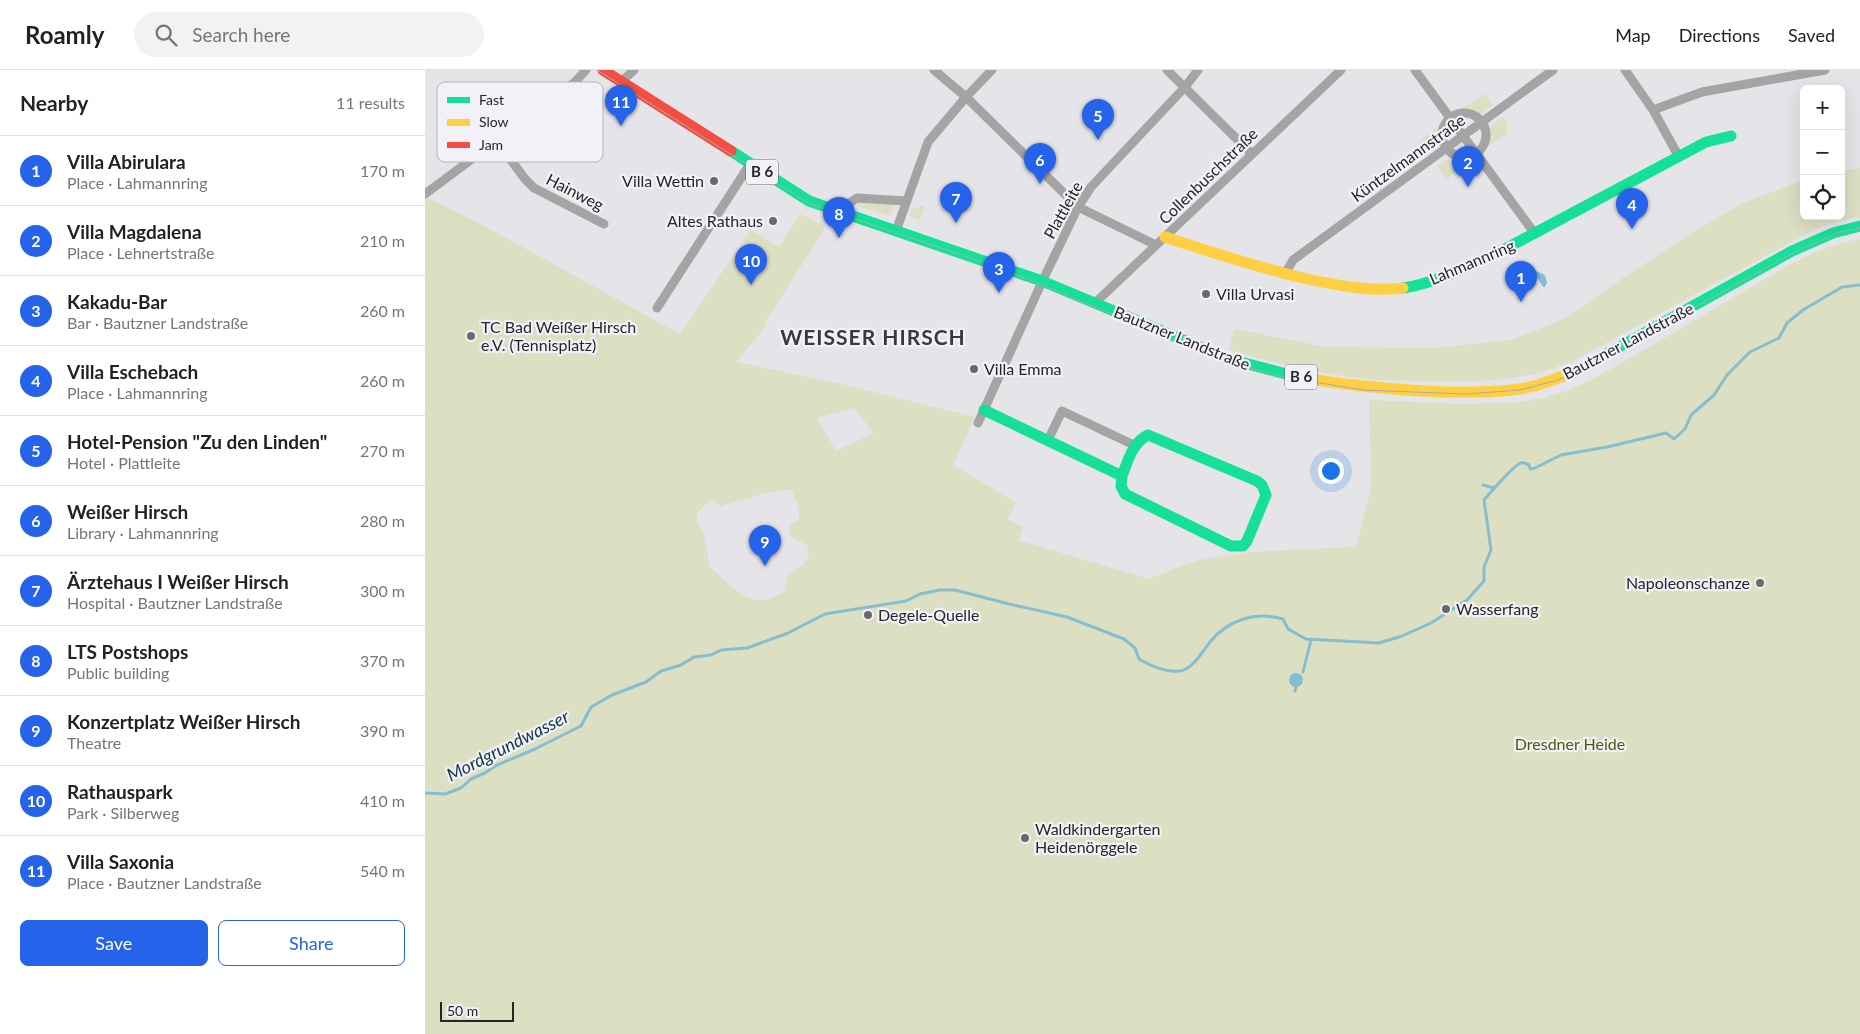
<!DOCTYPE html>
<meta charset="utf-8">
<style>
:root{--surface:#fff;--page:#f2f2f2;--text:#222;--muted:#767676;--line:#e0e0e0;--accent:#2563eb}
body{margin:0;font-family:Lato,sans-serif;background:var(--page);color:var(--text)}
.controls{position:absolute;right:15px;top:15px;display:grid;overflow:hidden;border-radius:8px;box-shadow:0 5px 20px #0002}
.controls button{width:45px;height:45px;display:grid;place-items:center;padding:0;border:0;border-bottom:1px solid var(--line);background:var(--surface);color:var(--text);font:25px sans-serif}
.scale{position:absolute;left:15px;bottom:12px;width:74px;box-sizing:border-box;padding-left:5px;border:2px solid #262629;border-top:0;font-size:14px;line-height:18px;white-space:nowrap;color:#262629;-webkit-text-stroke:4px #f1f1f7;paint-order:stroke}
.you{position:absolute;left:905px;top:400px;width:18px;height:18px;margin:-12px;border:4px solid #fff;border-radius:50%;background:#1a73e8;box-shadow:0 0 0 8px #1a73e833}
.badge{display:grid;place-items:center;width:32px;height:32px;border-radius:50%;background:var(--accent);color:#fff;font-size:16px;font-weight:700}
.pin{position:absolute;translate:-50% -41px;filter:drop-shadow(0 1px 2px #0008)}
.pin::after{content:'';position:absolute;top:26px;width:18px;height:15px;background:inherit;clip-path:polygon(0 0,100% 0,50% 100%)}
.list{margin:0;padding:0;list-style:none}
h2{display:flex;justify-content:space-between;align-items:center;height:65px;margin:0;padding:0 20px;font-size:21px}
h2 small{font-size:16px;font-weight:400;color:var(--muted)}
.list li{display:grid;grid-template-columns:32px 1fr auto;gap:15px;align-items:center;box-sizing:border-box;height:70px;padding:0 20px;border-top:1px solid var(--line)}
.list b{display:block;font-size:19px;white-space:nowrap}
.list p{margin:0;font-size:16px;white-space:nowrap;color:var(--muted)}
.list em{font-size:16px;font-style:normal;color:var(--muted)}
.actions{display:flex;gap:10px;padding:15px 20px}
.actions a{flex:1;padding:11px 0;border:1px solid var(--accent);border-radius:8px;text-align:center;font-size:18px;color:var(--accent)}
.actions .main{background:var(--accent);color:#fff}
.icon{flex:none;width:28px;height:28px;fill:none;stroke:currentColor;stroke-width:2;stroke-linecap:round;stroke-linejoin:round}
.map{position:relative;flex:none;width:1435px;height:964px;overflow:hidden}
header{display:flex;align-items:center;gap:30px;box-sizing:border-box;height:70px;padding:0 25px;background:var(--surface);border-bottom:1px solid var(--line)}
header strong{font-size:24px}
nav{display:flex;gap:28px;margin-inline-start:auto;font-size:18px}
.search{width:350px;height:45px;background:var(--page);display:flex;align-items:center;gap:12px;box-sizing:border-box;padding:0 18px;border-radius:28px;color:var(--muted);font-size:19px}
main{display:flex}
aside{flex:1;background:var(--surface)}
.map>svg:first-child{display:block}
.green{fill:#dcdfc2;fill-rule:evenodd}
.water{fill:#84bed0}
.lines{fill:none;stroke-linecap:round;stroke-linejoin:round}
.stream{stroke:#84bed0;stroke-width:3}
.street{stroke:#a4a4a5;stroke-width:9}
.fast{stroke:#16e098;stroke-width:11}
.slow{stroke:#ffcf43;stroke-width:11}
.jam{stroke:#f24e42;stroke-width:11}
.tram{stroke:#aaaaad;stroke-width:1}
.poi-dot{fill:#69696c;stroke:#f1f1f7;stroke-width:2}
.labels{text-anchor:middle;stroke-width:4.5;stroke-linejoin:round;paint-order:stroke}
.shield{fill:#f1f1f7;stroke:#636367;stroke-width:1}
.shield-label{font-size:15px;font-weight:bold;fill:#262629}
.street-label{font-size:16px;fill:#262629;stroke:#f1f1f7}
.poi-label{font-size:16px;fill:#262629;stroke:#f1f1f7;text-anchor:start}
.park-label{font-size:16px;fill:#555809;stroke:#f1f1f7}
.water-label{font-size:18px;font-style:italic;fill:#113943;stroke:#f1f1f7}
.district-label{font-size:21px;font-weight:bold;letter-spacing:1px;fill:#39393e;stroke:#f1f1f7}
.key{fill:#f1f1f7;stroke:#b4b4b9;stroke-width:1}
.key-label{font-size:14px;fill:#262629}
</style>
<header>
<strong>Roamly</strong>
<div class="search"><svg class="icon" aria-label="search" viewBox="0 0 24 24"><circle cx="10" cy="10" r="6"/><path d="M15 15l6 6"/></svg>Search here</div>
<nav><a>Map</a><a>Directions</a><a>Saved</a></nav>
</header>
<main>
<aside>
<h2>Nearby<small>11 results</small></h2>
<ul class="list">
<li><span class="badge">1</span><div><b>Villa Abirulara</b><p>Place · Lahmannring</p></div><em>170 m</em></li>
<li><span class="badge">2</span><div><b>Villa Magdalena</b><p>Place · Lehnertstraße</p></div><em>210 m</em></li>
<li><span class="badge">3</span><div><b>Kakadu-Bar</b><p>Bar · Bautzner Landstraße</p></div><em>260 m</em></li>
<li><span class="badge">4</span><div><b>Villa Eschebach</b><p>Place · Lahmannring</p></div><em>260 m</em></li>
<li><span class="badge">5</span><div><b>Hotel-Pension &quot;Zu den Linden&quot;</b><p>Hotel · Plattleite</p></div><em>270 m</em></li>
<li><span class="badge">6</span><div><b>Weißer Hirsch</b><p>Library · Lahmannring</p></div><em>280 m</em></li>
<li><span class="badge">7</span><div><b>Ärztehaus I Weißer Hirsch</b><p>Hospital · Bautzner Landstraße</p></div><em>300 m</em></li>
<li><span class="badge">8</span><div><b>LTS Postshops</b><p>Public building</p></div><em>370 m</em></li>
<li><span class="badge">9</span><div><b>Konzertplatz Weißer Hirsch</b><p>Theatre</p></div><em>390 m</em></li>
<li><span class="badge">10</span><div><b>Rathauspark</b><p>Park · Silberweg</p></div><em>410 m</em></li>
<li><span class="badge">11</span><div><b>Villa Saxonia</b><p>Place · Bautzner Landstraße</p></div><em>540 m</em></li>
</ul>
<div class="actions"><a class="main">Save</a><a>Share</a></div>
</aside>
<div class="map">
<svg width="1435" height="964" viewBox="0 0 1435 964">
<rect width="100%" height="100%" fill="#e5e5e9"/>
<path class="green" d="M1059,24L1068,35L1054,46L1049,43L1033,41Z
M1078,47L1083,54L1082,64L1059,79L1062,66L1061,60Z
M1017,54L1015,60L1016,72L1002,83L994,71Z
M1026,86L1036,89H1044L1046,91L1021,109L1012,96Z
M1435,98V147L1410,152L1390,159L1148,291C1100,311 1068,311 1017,311C992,311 967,311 941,309C895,304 849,293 804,280L809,259L902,277L1010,278L1086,270L1127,254L1147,244L1189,214L1271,160L1320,132L1379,110V146H1416V101Z
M3,128L63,158L255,264L326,160L354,177L375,144L399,155V160L340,253L342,255L311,292L412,313L550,347L528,395L590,432L583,450L598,457L593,470L724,509L761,494L774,490L825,482L931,477L946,418L944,330L1038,334L1096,332L1118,328L1144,320L1172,307C1217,281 1262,255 1308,228C1348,205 1388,177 1435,169V964H0V130ZM429,338L449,363L411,381L392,348ZM361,420H367L374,440V450L365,455L364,465L382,475L384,485L378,495L362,506L359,522L343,530H332L320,526L309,519L285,497L278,462L272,452L273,442L285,430L295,436L341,423Z
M433,133L469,134L466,146L432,136Z
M500,135L495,150L484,146L486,139Z"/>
<path class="water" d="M1111,201L1120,205L1122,213L1120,217H1118L1109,202Z
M864 610a7 7 0 1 1 14 0a7 7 0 1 1-14 0Z"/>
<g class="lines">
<path class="stream" d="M1058,415L1069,418
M878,602L886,570
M870,621L871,617
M0,723L20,724L36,718L46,709L60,703L70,696L110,679L156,656L166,637L187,625L221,612L236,601L256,595L269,587L286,585L296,580L322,578L363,563L400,544L481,531L495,524L515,520H530L584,534L642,547L699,569L710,578L714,589C726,596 741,603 755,601C768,599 777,582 785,572C803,550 830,541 858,549L863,559L881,569L954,573L977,566L1006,553L1042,530L1059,511V497L1066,480L1059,430C1064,424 1090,394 1096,393C1100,392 1101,394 1104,395L1105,399L1110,398L1136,385L1182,377L1241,363L1249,369L1260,359L1266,345L1289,325L1302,305L1325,282L1354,268L1362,253L1378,240L1417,217L1435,215"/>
<path class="street" d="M509,0L541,27L653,137L731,175
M742,0L827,84
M990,0L1110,164
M1200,0L1228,40L1254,87
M196,12L209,0
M1228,40L1277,22L1400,0
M1017 65a22 22 0 1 1 44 0a22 22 0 1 1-44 0Z
M71,70L100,109L109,118L179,154
M0,124L150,12L161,0
M415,142L423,134L432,128L481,131
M471,161L503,72L541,27L567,0
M860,204L868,190L1128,0
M670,233L916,0
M232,238L325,94
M553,353L616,214L653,137L666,117L760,17L773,0
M623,370L637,341L711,376"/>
<path class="fast" d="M306,81L384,131L617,211L804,289L873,307
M978,218C1012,213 1043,196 1074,182L1281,72L1306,66
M1138,306L1151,301L1367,181L1408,163L1435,156
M559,340L697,406L696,416L700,424L806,476H818L822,471L841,425L837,415L832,411L723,365C707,373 703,391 697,406"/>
<path class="slow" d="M740,167C788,183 837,199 887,210C917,216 947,222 978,218
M873,307C924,316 970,320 1021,322C1052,322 1084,323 1113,315C1122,312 1130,309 1138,306"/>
<path class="jam" d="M178,0L306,81"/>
<path class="tram" d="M172,0L383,133L575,198L803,292L858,307L938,320L1040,324L1095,320L1133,310L1171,292L1368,183L1412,163L1435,158"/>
</g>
<g class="poi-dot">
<circle cx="289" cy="111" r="5"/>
<circle cx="348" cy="151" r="5"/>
<circle cx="781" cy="224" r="5"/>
<circle cx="46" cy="266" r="5"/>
<circle cx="549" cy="299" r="5"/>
<circle cx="1335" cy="513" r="5"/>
<circle cx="1021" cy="539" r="5"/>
<circle cx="443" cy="545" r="5"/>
<circle cx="600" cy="768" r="5"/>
</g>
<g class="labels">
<g class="shield">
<rect x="321" y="89.5" width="32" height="25" rx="4"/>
<rect x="860" y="294.5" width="32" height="25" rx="4"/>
</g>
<g class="shield-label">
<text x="337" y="107">B 6</text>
<text x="876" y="312">B 6</text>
</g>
<g class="street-label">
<text transform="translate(983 88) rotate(-36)" y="6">Küntzelmannstraße</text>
<text transform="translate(783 106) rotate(-44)" y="6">Collenbuschstraße</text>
<text transform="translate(150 122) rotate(27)" y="6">Hainweg</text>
<text transform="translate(638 140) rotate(-61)" y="6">Plattleite</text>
<text transform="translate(1047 192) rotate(-23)" y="6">Lahmannring</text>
<text transform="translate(757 268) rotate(22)" y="6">Bautzner Landstraße</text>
<text transform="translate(1203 271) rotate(-28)" y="6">Bautzner Landstraße</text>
</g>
<g class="poi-label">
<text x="279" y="117" text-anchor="end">Villa Wettin</text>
<text x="338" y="157" text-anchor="end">Altes Rathaus</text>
<text x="791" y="230">Villa Urvasi</text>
<text x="56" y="263">TC Bad Weißer Hirsch<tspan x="56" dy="18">e.V. (Tennisplatz)</tspan></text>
<text x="559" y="305">Villa Emma</text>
<text x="1325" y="519" text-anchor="end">Napoleonschanze</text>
<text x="1031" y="545">Wasserfang</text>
<text x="453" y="551">Degele-Quelle</text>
<text x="610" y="765">Waldkindergarten<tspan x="610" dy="18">Heidenörggele</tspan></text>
</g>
<g class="park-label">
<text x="1145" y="680">Dresdner Heide</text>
</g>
<g class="water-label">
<text transform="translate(83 676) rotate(-27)" y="6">Mordgrundwasser</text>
</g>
<g class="district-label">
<text x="448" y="275">WEISSER HIRSCH</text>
</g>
</g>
<rect x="12" y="12" width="166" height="80" rx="8" class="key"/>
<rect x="22" y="27" width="23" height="6" fill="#16e098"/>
<rect x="22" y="49" width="23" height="7" fill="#ffcf43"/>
<rect x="22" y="72" width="23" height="6" fill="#f24e42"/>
<g class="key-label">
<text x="54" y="35">Fast</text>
<text x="54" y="57">Slow</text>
<text x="54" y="80">Jam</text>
</g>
</svg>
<div class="controls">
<button>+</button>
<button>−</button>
<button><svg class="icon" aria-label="locate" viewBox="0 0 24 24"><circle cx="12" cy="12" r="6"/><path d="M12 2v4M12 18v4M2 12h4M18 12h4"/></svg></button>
</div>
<div class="scale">50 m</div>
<div class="you"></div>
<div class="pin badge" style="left:1096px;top:232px">1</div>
<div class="pin badge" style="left:1043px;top:117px">2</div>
<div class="pin badge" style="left:574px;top:223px">3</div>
<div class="pin badge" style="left:1207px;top:159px">4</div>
<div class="pin badge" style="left:673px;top:70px">5</div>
<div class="pin badge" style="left:615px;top:114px">6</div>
<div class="pin badge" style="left:531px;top:153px">7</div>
<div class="pin badge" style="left:414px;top:168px">8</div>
<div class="pin badge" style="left:340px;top:496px">9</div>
<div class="pin badge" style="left:326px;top:215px">10</div>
<div class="pin badge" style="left:196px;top:56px">11</div>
</div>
</main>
